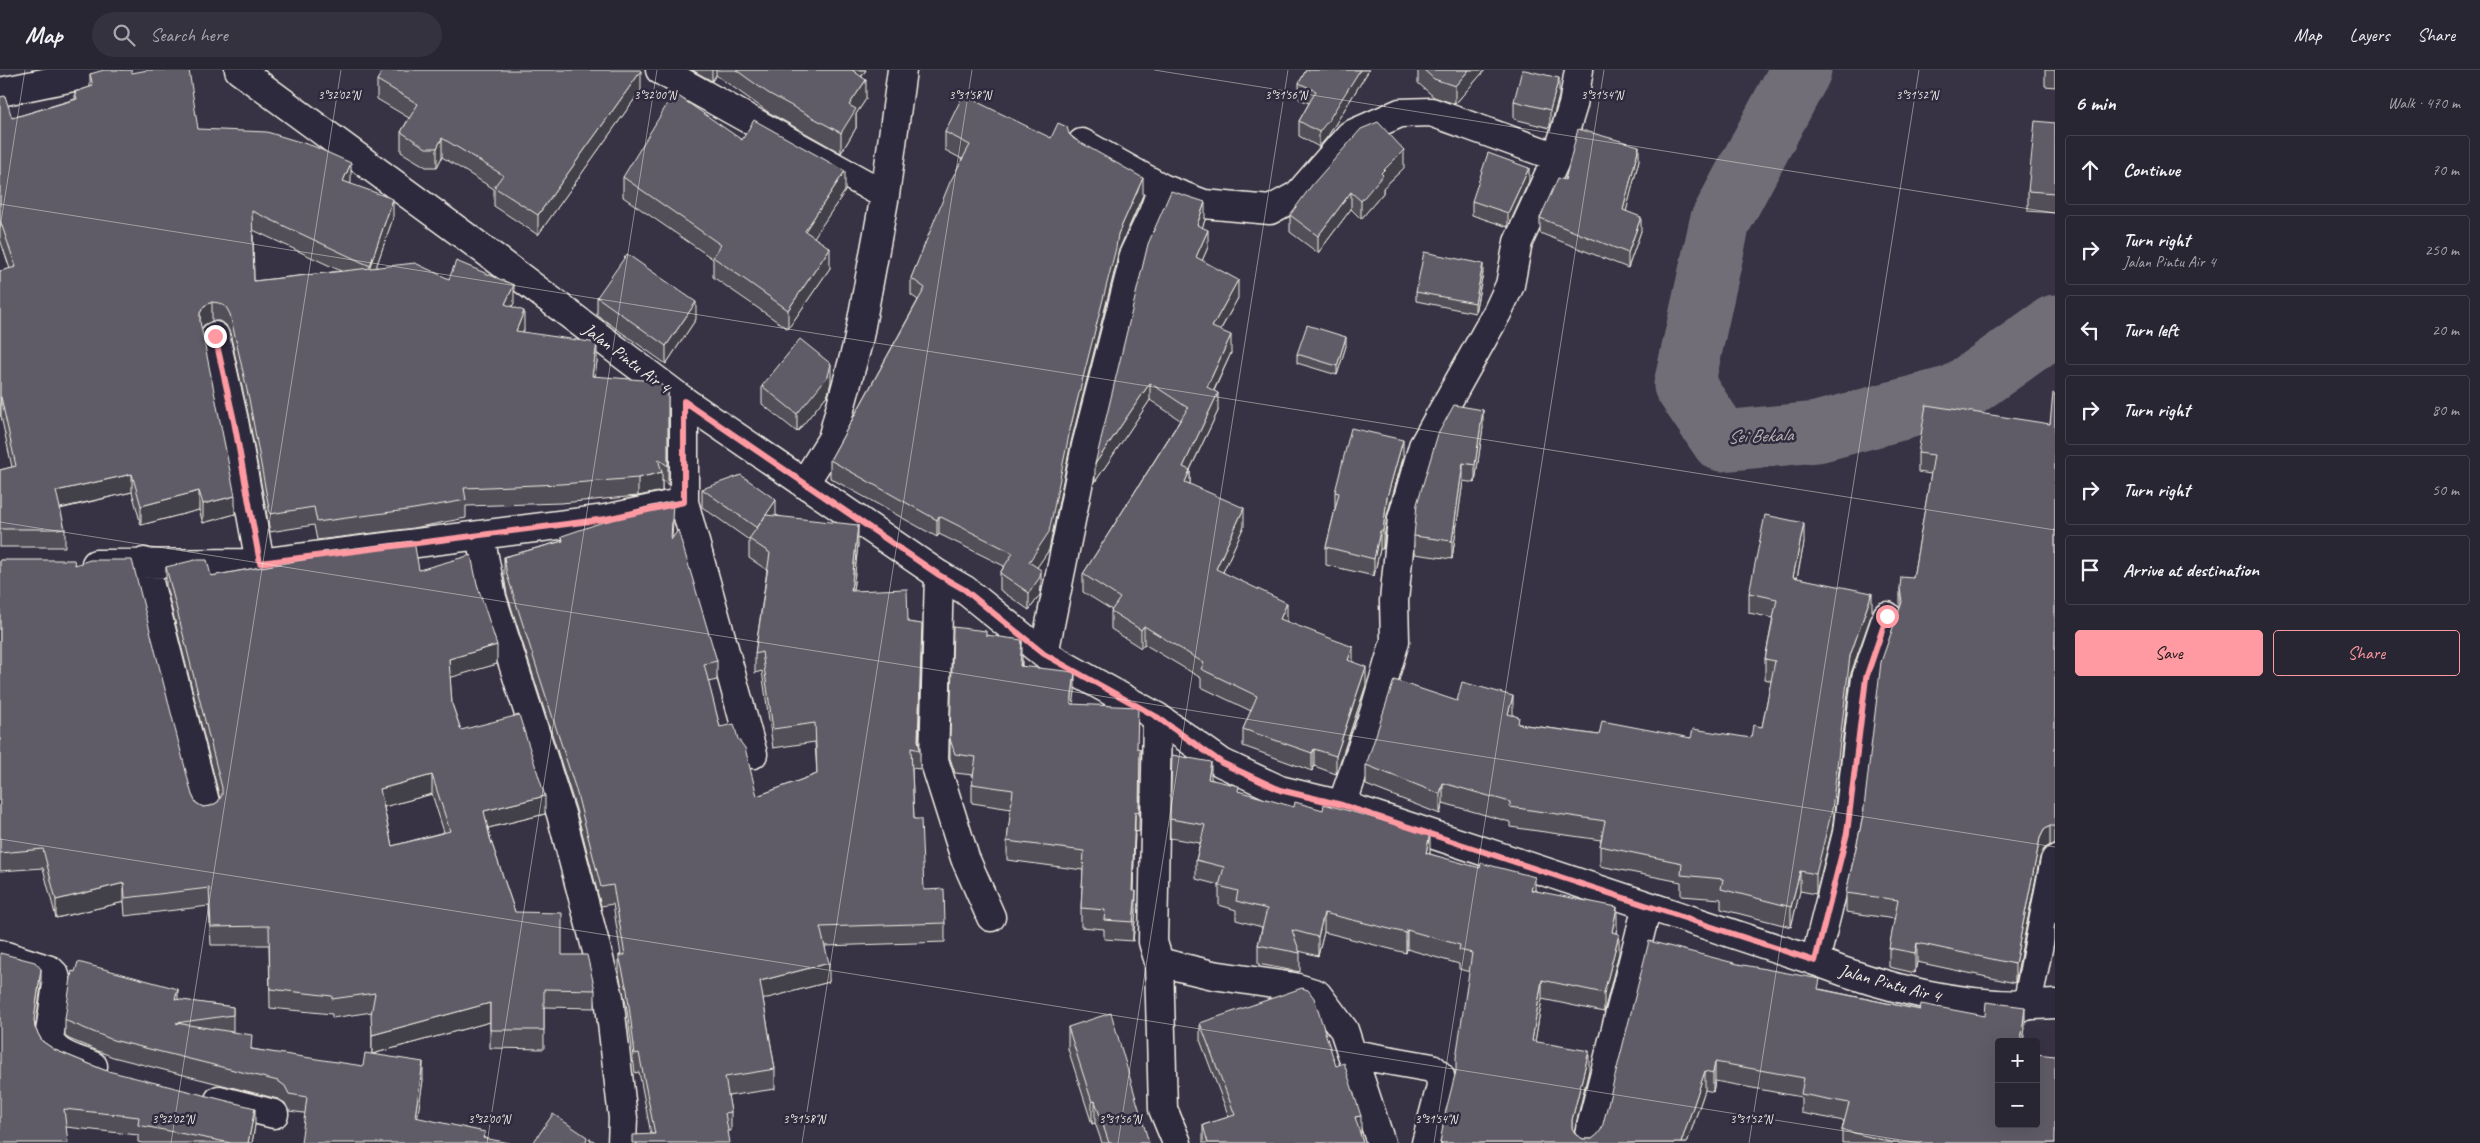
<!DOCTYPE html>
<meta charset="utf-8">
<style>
:root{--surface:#292633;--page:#35323f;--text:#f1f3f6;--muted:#a5a5ac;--line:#45434e;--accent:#ff9aa2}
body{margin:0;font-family:Caveat,sans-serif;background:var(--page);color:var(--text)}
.controls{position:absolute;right:15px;bottom:15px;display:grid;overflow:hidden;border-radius:5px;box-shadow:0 5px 20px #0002}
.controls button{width:45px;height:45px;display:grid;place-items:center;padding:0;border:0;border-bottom:1px solid var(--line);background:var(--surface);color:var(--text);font:25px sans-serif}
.stop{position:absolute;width:15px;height:15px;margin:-11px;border:4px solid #ff9aa2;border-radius:50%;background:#fff}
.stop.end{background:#ff9aa2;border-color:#fff;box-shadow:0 1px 5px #0008}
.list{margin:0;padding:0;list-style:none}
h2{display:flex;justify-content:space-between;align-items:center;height:65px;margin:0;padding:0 20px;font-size:21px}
h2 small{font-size:16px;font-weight:400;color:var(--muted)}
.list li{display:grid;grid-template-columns:32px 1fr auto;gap:15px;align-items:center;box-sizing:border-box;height:70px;margin:0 10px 10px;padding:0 10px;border:1px solid var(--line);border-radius:5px}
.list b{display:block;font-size:19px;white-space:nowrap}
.list p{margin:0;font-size:16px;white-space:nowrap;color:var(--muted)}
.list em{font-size:16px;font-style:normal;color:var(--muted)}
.actions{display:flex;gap:10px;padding:15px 20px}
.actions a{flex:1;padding:11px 0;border:1px solid var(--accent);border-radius:5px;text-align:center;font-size:18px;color:var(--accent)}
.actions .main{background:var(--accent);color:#111}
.icon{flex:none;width:28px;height:28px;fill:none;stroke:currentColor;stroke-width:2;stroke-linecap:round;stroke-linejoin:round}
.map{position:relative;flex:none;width:2055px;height:1073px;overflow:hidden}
header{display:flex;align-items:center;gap:30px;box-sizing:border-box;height:70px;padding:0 25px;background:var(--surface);border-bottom:1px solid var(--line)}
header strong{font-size:24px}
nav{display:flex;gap:28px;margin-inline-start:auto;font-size:18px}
.search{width:350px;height:45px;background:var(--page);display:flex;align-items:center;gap:12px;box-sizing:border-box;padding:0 18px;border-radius:28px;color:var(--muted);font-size:19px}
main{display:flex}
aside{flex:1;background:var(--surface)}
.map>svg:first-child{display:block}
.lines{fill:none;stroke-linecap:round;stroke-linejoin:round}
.river{stroke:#726e77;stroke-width:61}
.minor-casing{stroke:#f4f1e8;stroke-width:31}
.major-casing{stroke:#f4f1e8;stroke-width:31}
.minor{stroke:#2f2a3d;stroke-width:28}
.major{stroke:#2f2a3d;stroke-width:28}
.wall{fill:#524f59;stroke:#f4f1e8;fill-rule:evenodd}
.shaded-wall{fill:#424048;stroke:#f4f1e8}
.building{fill:#5f5c67;stroke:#f4f1e8;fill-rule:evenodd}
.route{stroke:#ff9aa2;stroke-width:6}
.ticks{fill:none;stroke:#f4f1e8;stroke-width:1;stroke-opacity:0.45}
.labels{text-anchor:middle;stroke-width:5;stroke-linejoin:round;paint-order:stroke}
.street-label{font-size:18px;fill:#f4f1e8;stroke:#2f2a3d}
.water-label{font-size:19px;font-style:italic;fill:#bab6b5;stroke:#2f2a3d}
.ticks-label{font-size:12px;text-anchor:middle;fill:#f4f1e8;stroke:#2f2a3d;stroke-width:5;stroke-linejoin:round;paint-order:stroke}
</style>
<header>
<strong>Map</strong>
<div class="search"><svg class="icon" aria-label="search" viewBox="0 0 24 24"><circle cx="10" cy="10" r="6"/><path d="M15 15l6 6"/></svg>Search here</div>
<nav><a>Map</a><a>Layers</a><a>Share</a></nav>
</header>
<main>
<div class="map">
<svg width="2055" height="1073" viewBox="0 0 2055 1073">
<rect width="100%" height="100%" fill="#373244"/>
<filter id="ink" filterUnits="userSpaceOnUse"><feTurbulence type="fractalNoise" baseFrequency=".02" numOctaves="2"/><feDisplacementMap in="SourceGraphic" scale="10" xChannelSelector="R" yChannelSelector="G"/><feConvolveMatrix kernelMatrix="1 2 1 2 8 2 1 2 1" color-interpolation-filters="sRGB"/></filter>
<g filter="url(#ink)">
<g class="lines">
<path class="river" d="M1801,0L1720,152L1684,315L1722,371L1817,362L1956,325L2055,255"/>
<g class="minor-casing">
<path id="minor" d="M660,0L885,125
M0,22L107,0
M1082,73L1162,118L1204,134L1270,140L1298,125L1350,65L1400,43L1431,42L1557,87L1573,35L1579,0
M215,266L234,351L260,493
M804,414L832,369L858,272L885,125L902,0
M684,432L753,684
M480,466L492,528L561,744L609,927L623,1048L622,1073
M144,492L207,740
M96,494L260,493L606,449L684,432V331
M939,505L934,690L965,788L991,847
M1044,584L1086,376L1132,197V188L1153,143L1162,118
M1157,647L1153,872L1159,892L1163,1039L1177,1073
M1342,735L1374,643L1395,571L1394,531L1402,449L1423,376L1497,243L1510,215L1518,172L1557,87
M0,884L50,900L55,905L57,914L49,969C56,986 78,990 93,996
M1815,891L1847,763L1866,608L1887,546
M1159,892L1213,905L1294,917L1317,924L1344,960L1381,1073
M2027,936L2055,790
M1353,984L1432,998L1440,1006L1441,1016L1426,1073
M219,1030L274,1044
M1587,1073L1647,836"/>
</g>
<g class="major-casing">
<path id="major" d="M239,0L495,188L684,331L939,505L965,520L1044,584L1157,647L1222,693L1280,720L1342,735L1395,752L1815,891C1892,921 1972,940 2055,934"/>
</g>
<use href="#minor" class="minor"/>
<use href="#major" class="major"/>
</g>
<path class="wall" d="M692,0H866L862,6L866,29L856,44V58L841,83L768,42L716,5L712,11Z
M1306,0H1369L1328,66L1319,77L1299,66V51L1309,33L1299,29V13Z
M1418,0H1485L1455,34L1434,27L1418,13Z
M2045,0H2055V17L2045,16Z
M132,3L198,59L351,112L350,113L393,148L376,197L449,209L514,233L512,236L524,260L523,262L597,291L595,307L668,320V415L662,410V421L638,426L561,433L466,436V448L414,458L317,470L314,455L270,462L249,348L230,263L226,255L219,251H212L204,255L201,259L235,444L203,453L199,440L141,455L132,422L60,439L65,459V477H0V400L12,397L1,346H0V201L10,199L0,169V27L12,48L75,29V22L90,17V4ZM253,160L341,201L254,211Z
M377,10L641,20L538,165L494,136V119L442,87L437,97H426L401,82V62L409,48L377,29Z
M1559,26L1550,58L1514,49V31Z
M2055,53V143L2028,141V121Z
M945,62L1051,68L1069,64L1143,125L1118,182L1116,195L1071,372L1049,480L1037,497L1041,517L1040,525L1029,540L1000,520V503L1004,496L939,464L937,467L830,408V390L918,230L911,225V208L962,89L945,80Z
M742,70L845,121L814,167L830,198L788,259L713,207V189L623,127V107Z
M1639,90L1626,141L1641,161L1628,198L1540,163V148L1565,110Z
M1404,98L1383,118V123L1361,149L1351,139L1318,183L1290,162V145Z
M1529,111L1508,157L1472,145V131Z
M1205,150L1202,157L1208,177L1202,191L1238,228L1220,261L1231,283L1214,321L1218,341L1190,400V414L1244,456L1223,502L1287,551V552L1353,592L1366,615L1336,704L1314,696L1312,701L1243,676V659L1251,641L1201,617V608L1144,574L1141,578L1111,559V541L1112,540L1083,522V504L1180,350L1150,330L1095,412Z
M1483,203L1475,243L1416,231V222Z
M597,227L696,249L666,294L597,245Z
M1346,276L1337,305L1297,293V284Z
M831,312L828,324L797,362L762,334V316Z
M2055,324V775H2050L2044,779L2040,787L2015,913L1917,892L1915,903L1889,897V878L1895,849L1846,842V823L1863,746L1900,538V518L1913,508L1931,404L1918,402V383L2050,354Z
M1483,357L1475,413L1463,411L1452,489L1414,484V466Z
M1403,388L1387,445L1383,479H1380L1374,506L1326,495V477L1335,440V422Z
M702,419L858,474L853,521L908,552L922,573L919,673L920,680V699L912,698L914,749L924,820L945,853V872L825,876L829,912L763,929L775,999V1019L728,1026L731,1042V1061L651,1064L639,1002L635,1003L627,939L619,904V885H621L613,834L601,836L576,739L507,524L504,506V487L562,471V466L673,450L672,469L717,591V610L708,612L720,657L738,669L757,726L817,704L815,672L773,678L762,601L755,603V584L767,500L749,488V470L702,437Z
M1804,473L1797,508L1872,543L1850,606L1832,760L1816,824L1800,821L1791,857L1721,839V829L1681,826V812L1600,796V776L1601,770L1510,757V752L1443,733L1440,744L1366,715V695L1457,631L1513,646L1519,654L1599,665L1691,668H1751L1762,657L1771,611L1765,609V589L1773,548L1749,543V523Z
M323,482L419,500L477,514L497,594L450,607L452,634L461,660L545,744L488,758L490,768L515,842L562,885L595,920V938L544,937V979L490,978V952L372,984V942L332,948V944L270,938L269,875H211L209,836L125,846L124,832L56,848L43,798L0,801V490L75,495L192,725L196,733L203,737L211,736L218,732L220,729L166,516V497L211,506L323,486ZM432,724L444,762L392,776L384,737Z
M986,566L1022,589V596L1075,621L1073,634L1137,678L1140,679L1139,762L1135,761L1133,821L1136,840L1133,871L1104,869V859L1081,857V838L1083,800L1007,790V771L1011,739L972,733V714L973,705L955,703L950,688V669Z
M1211,709L1239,722L1430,782V784L1535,820L1617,857L1616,863L1619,883L1604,942L1542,929L1535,972L1589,1000L1574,1061L1576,1065L1583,1069H1592L1820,919L1920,940L2025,957L2023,972H1999L2055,1073H1842V1060L1844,1051L1801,1043V1027L1715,1011L1713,1022L1705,1020L1687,1073H1440L1456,1002L1470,902L1459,899V894L1407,879L1406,883L1324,862L1318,886L1299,881L1300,883V902L1258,894V875L1262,857L1236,850V840L1219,835V815L1196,809V790L1200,773L1170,768V749Z
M2055,854V877H2054V858Z
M41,916L35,958L42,971L55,980L104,1000L255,1055L252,1073H142L138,1072V1065L66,1057L0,1073Z
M178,930L233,937V962L252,979L423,1010L417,1048L485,1068L289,1041L285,1033L278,1029L113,987L69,969L65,966V949Z
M1200,953L1336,996L1361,1063L1360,1064L1363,1073H1203V1055L1229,1047L1200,970Z
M1068,957L1149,1073H1102L1095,1053L1092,1054L1068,979Z"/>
<path class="shaded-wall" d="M712,0H716V5L712,11Z
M852,0H866L852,19Z
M1360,0H1369L1328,66L1319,77V62Z
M1469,0H1485L1455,34V16Z
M641,1V20L538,165V145Z
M1559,8V26L1550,58V40Z
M866,10V29L856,44V58L841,83V63L849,35Z
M442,68V87L437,97V78Z
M1639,76V90L1623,154V140Z
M1404,80V98L1383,118V123L1361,149V131L1381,103Z
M351,93V112L343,129V111Z
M1529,98V111L1508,157V143Z
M845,101V121L805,181V161Z
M1143,108V125L1118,182L1116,195L1071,372L1049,480L1029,509V492L1071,355L1118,164Z
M1351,122V139L1318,183V166Z
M393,129V148L370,215V196Z
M1205,132V150L1197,172V155Z
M1641,147V161L1628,198V183Z
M1208,160V177L1196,205V187Z
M830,178V198L788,259V240Z
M1483,194V203L1475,243V233Z
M1238,210V228L1212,275V257Z
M514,215V233L505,252V234Z
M212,232V251L204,255L200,262V243L204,236Z
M696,232V249L666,294V276Z
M524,241V260L516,280V261Z
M1231,265V283L1207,335V317Z
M1346,267V276L1337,305V296Z
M597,273V291L592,325V306Z
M831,294V312L828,324L797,362V344Z
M1150,313V330L1095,412V394Z
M1218,323V341L1183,414V397Z
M0,327H1V346H0Z
M1483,340V357L1475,413V395Z
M1403,370V388L1387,445L1383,479V461L1387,427Z
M1463,393V411L1452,489V471Z
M1190,400V418L1185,412Z
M662,402V421L638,426V408Z
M132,404V422L56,439V421Z
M199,421V440L141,455V436Z
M235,426V444L203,453V434Z
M776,430V448L757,458Z
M1244,438V456L1216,517V499Z
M939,446V464L937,467V450Z
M1804,453V473L1793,527V507Z
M858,455V474L851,540V521Z
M1380,461V479L1374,506V489Z
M1041,500V517L1040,525L1029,540V523Z
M1872,523V543L1850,606L1832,760L1816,824V804L1850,586Z
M1287,533V551L1280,567V549Z
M922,554V573L919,679H918Z
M1144,556V574L1141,578V560Z
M1022,570V589L1020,614V596Z
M497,575V594L449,608V589Z
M1353,577V595L1348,590Z
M1366,597V615L1336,704V686Z
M1075,602V621L1071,653V634Z
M1513,626V647L1508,644Z
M1314,679V696L1312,701V683Z
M1211,692V711L1208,709Z
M432,705V724L380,738V719Z
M1443,713V733L1440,744V724Z
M545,726V744L484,759V741Z
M1135,742V761L1132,840V821Z
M2050,756V775L2044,779L2040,787L2015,913V894L2040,768L2044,760Z
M1430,763V782L1426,802V783Z
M1800,801V821L1791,857V837Z
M1535,807V826L1531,820Z
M124,813V832L56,848V830Z
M1136,821V840L1133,871V852Z
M1617,837V857L1612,881V862Z
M1324,843V862L1318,886V867Z
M1407,860V879L1406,883V863Z
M1619,864V883L1604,942V923Z
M1917,873V892L1915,903V883Z
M829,893V912L760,930V911Z
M41,899V916L34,967V950Z
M1542,910V929L1532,990V971Z
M178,919V936L175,929Z
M490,933V952L372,984V965Z
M2025,937V957L2023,972H2021Z
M1589,981V1000L1572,1070V1050Z
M423,992V1010L415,1065V1047Z
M1715,992V1011L1713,1022V1003Z
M1705,1001V1020L1687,1073H1681Z
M1095,1031V1053L1092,1054V1032Z
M255,1038V1055L252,1073H248Z
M1361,1046V1063L1355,1065V1047Z"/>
<path class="building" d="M104,0H131L132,3L148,0H189L198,59L267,62L313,76L351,93L343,111L393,129L370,196L252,141L254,211L415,193L449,209L456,191L514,215L505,234L524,241L516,261L597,273L592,306L656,311L668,320V396L658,389L662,402L638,408L561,414L464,418L466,430L414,439L317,452L314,437L270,444L249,329L230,244L226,237L219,233L212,232L204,236L200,243V251L235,426L203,434L199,421L141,436L132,404L56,421L65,459H0V400L16,396L1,327H0V201L16,197L0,150V27L5,26L12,48L77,29L75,22L93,16L90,4Z
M383,0H640L641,1L538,145L494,117L503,105L442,68L437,78H426L401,62L418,34L377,10Z
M736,0H852L866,10L849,35L856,39L841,63L768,23Z
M1306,0H1360L1328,51L1319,62L1299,51L1316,21L1299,13Z
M1424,0H1469L1455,16L1434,9Z
M1522,0H1525L1559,8L1550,40L1514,31Z
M674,23L742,70L754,50L845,101L805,161L830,178L788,240L713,187L721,175L623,107Z
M963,25L1051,68L1058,53L1067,57L1069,64L1074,69L1143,108L1118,164L1116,178L1071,355L1049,462L1029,492L1041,500L1040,507L1029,523L1000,503L1013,483L939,446L937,450L830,390L925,218L911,208L950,112L970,75L945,62Z
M2035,51L2055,53V123L2028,121Z
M1378,52L1404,80L1381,103L1383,105L1361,131L1351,122L1318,166L1290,145L1312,115L1361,59Z
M1578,59L1639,76L1623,140L1641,147L1628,183L1540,148L1558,108L1565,110Z
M1488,83L1529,98L1508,143L1472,131Z
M1171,121L1205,132L1197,155L1208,160L1196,187L1238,210L1212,257L1231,265L1207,317L1218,323L1183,397L1190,400L1185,412L1244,438L1216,499L1287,533L1280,549L1353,577L1348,590L1366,597L1336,686L1314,679L1312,683L1243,659L1257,626L1201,599L1204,593L1144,556L1141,560L1111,541L1120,528L1083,504L1188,338L1150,313L1095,394L1148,174Z
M1424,182L1483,194L1475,233L1416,222Z
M627,184L696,232L666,276L597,227Z
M1307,255L1346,267L1337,296L1297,284Z
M800,269L831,294L828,306L797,344L762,316Z
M2053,323L2055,324V756H2050L2044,760L2040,768L2015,894L1917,873L1915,883L1889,878L1898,830L1846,823L1863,746L1881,592L1902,532L1900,518L1901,507L1913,508L1934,385L1918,383L1926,335L2050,354Z
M1454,335L1483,340L1475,395L1463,393L1452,471L1414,466L1417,434L1438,364Z
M1351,358L1403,370L1387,427L1383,461H1380L1374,489L1326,477L1339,423L1335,422Z
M741,405L776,430L757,458L702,419Z
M673,431L671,470L678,460L717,591L704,594L720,657L734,654L738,669L745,678L757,726L817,704L815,653L773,659L762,582L755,584L770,483L749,469L766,445L858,455L851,521L907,519L908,552L922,554L918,670L920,680L911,678L914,749H921L924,820L944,819L945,853L820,857L829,893L760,911L775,999L725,1007L731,1042L725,1043L730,1073H632V1065L655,1064L639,983L635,984L627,920L619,885H625L613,815L601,817L576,720L507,505L504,487L563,471L562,466L644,438Z
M1765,445L1804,453L1793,507L1872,523L1850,586L1832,740L1816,804L1800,801L1791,837L1721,819L1723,809L1681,805L1682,793L1600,776L1605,751L1510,737V732L1443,713L1440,724L1366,695L1394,610L1457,631L1462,612L1513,626L1508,644L1519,647L1518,654L1599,665L1602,651L1691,668L1693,659L1751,668L1753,655L1762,657L1775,591L1765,589L1777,529L1749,523Z
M414,471L419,500L471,485L477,514L497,575L449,589L452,634L461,660L519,645L545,726L484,741L490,768L515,842L562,843V885H587L595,920L544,919V960H490V933L372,965L371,945L375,923L332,929V926L270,919L269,856L211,857L209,818L125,828L124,813L56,830L43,779L0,783V490H74L75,495L90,490H132L192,725L196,733L203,737L211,736L218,732L222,725V718L166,497L195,490H207L211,506L323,486V482ZM432,705L450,761L392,776L380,719Z
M953,557L986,561V565L1022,570L1020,596L1075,602L1071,634L1138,637L1137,678L1140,679L1139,743L1135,742L1132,821H1136L1133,852L1104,850L1105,840L1081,838L1084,781L1007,771L1013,720L972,714L976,687L955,684L950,669Z
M1172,685L1211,692L1208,709L1239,716L1238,721L1294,737L1295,732L1323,740L1324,734L1430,763L1426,783L1480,798L1481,793L1535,807L1531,820L1617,837L1612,862L1619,864L1604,923L1542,910L1532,971L1589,981L1572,1050V1058L1576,1065L1583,1069H1592L1598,1064L1602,1058L1649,871L1738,894L1820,909L1818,919L1920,940L1921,934L1985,946L1986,932L2025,937L2021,972H1999V1054H2036V984L2055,986V1073H1895L1842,1060L1849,1033L1801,1024L1804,1008L1715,992L1713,1003L1705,1001L1681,1073H1440L1445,1044L1456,1001V988L1472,883L1459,880L1460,875L1407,860L1406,863L1324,843L1318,867L1292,860L1300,883L1258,875L1267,839L1236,831L1238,821L1219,816L1224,797L1196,790L1205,755L1170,749Z
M0,883L35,892L41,899L34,950L35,958L42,971L55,980L104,1000L255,1038L248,1073H231L138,1055L139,1047L64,1039L68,1073H0Z
M78,892L178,919L175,929L233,937V945L176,953L252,965L251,979L363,996L365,983L423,992L415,1047L485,1062L483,1068L510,1073H301L307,1027L289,1024L285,1016L278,1011L113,970L69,952L65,949L72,901L75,902Z
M1302,918L1308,920L1314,928L1336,996L1344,993L1361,1046L1355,1047L1363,1073H1208L1203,1055L1235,1045L1200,953Z
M1111,943L1149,1073H1109L1095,1031L1092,1032L1068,957Z
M553,1044L587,1067L586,1073H533Z
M589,1068L597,1073H591Z"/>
</g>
<g class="lines" filter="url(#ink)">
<path class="route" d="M215,266L234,351L260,493L606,449L684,432V331L939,505L965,520L1044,584L1157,647L1222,693L1280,720L1342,735L1815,891L1847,763L1866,608L1887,546"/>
</g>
<path class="ticks" d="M1154,0L2055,143M0,134L2055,460M0,158L25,0M0,452L2055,777M0,769L1920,1073M171,1073L341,0M487,1073L657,0M802,1073L972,0M1118,1073L1288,0M1434,1073L1604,0M1749,1073L1919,0"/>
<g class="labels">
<g class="street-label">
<text transform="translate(627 288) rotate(37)" y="6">Jalan Pintu Air 4</text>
<text transform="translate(1890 913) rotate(15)" y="6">Jalan Pintu Air 4</text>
</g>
<g class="water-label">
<text transform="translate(1760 365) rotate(-2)" y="7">Sei Bekala</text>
</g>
</g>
<g class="ticks-label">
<text x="339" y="29">3°32'02"N</text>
<text x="655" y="29">3°32'00"N</text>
<text x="970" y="29">3°31'58"N</text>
<text x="1286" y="29">3°31'56"N</text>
<text x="1602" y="29">3°31'54"N</text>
<text x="1917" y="29">3°31'52"N</text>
<text x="173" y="1053">3°32'02"N</text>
<text x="489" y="1053">3°32'00"N</text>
<text x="804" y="1053">3°31'58"N</text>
<text x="1120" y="1053">3°31'56"N</text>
<text x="1436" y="1053">3°31'54"N</text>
<text x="1751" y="1053">3°31'52"N</text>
</g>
</svg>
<div class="controls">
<button>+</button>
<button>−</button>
</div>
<div class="stop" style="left:1887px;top:546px"></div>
<div class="stop end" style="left:215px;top:266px"></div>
</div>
<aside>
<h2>6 min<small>Walk · 470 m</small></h2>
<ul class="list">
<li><svg class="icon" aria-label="ahead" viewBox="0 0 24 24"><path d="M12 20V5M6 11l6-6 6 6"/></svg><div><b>Continue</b></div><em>70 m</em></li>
<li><svg class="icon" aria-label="right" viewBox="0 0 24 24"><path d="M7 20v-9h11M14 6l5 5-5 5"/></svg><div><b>Turn right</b><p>Jalan Pintu Air 4</p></div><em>250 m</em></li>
<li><svg class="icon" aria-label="left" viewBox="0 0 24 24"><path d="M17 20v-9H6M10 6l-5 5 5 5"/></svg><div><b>Turn left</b></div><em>20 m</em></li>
<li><svg class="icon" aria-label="right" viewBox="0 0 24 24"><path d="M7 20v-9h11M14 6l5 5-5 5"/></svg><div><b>Turn right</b></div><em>80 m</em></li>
<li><svg class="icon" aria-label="right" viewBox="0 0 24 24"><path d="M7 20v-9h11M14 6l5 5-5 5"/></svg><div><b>Turn right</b></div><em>50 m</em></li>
<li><svg class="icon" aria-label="arrive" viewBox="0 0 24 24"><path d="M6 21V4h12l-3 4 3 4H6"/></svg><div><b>Arrive at destination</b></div></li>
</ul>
<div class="actions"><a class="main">Save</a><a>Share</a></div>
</aside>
</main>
